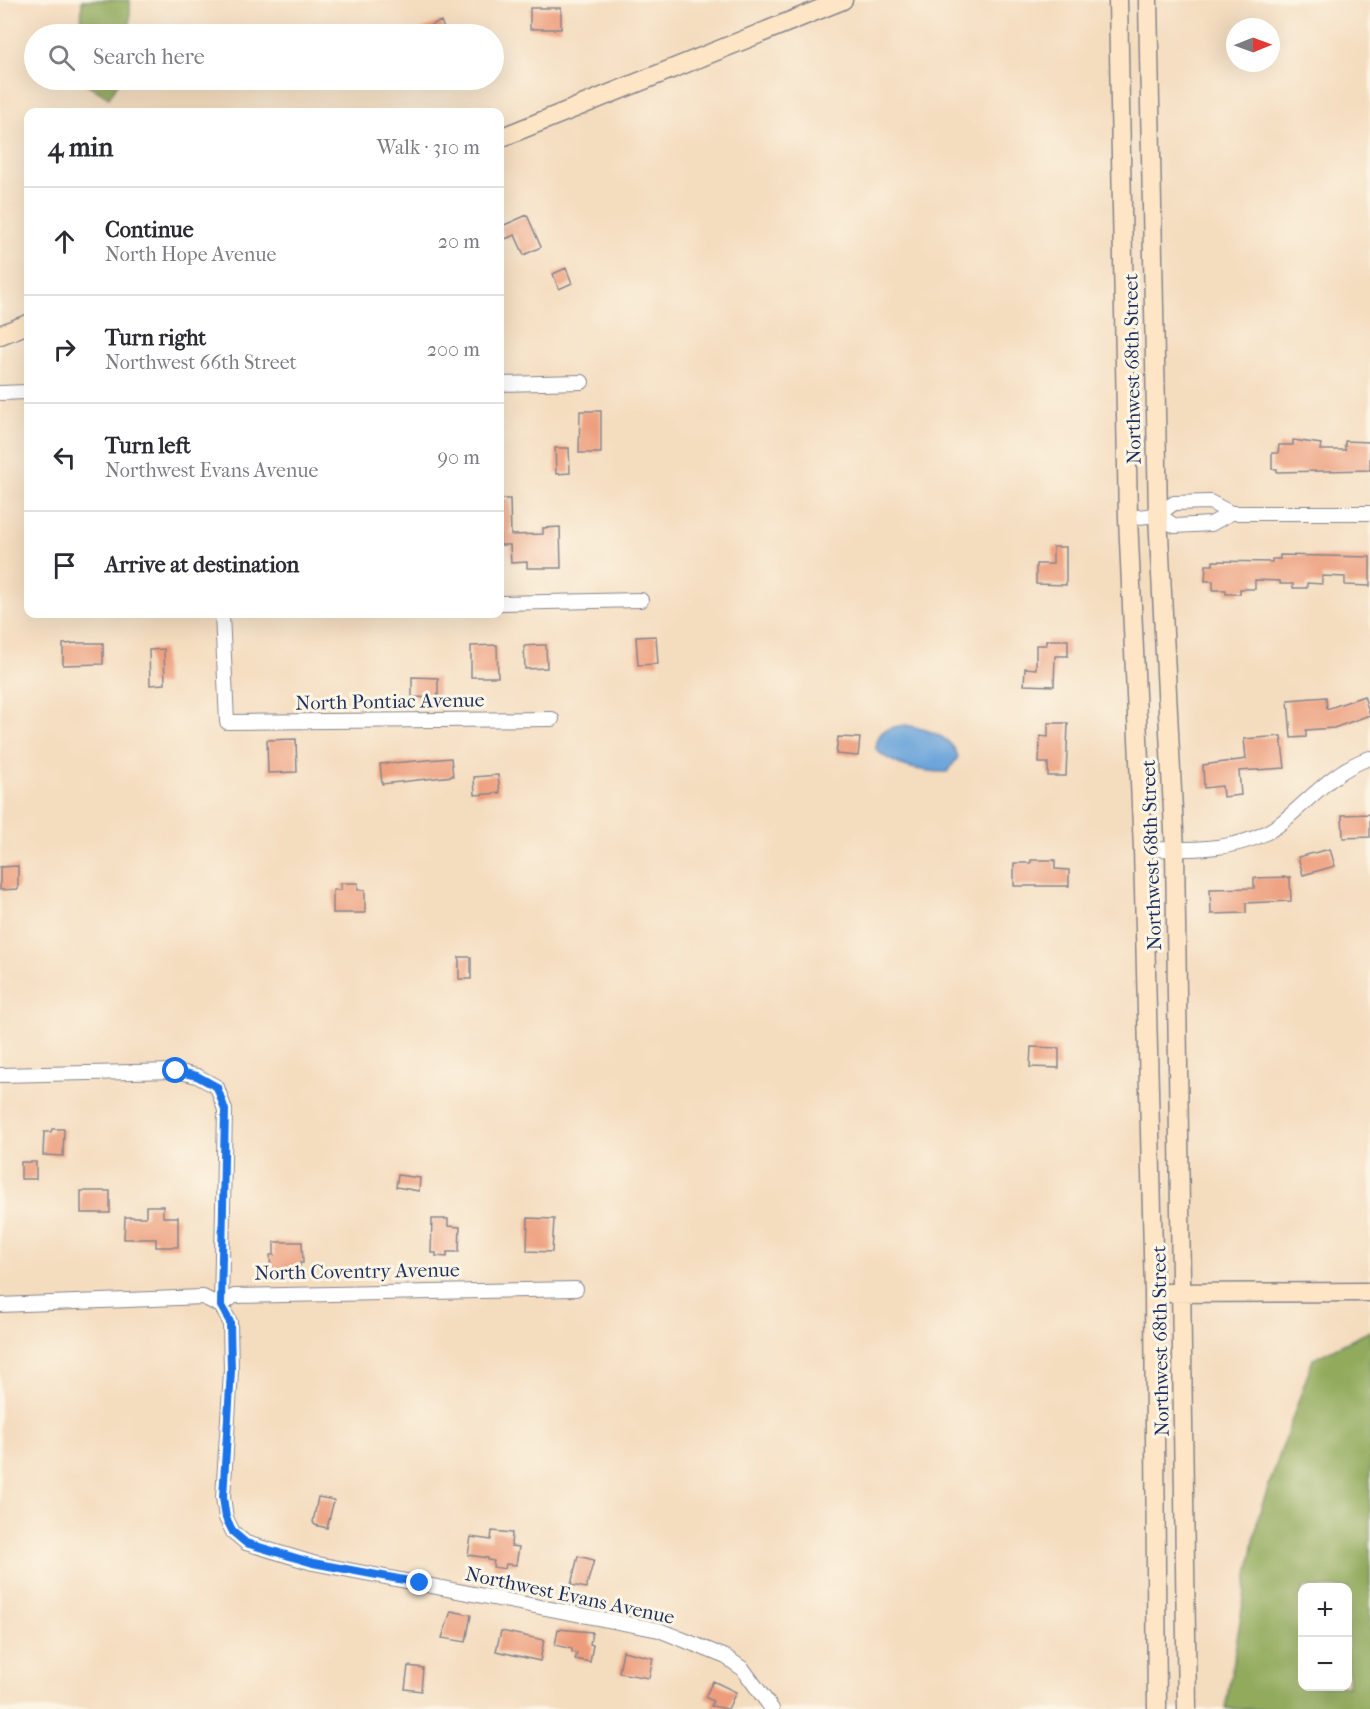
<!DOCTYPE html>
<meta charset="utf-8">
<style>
:root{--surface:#fff;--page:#f7f7f7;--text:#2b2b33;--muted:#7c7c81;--line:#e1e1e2}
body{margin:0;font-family:"IM FELL French Canon",serif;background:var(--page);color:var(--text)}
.controls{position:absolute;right:18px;bottom:18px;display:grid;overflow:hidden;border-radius:12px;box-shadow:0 6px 24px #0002}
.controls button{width:54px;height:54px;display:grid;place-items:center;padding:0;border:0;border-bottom:2px solid var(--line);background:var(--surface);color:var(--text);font:30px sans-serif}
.compass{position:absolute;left:1226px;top:18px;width:54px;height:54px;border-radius:50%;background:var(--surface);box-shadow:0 6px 24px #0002;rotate:89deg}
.stop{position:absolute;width:18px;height:18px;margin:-14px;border:4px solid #1a73e8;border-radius:50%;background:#fff}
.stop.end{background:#1a73e8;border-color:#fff;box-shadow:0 2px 6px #0008}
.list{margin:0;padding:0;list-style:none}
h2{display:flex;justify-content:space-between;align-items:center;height:78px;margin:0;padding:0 24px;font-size:26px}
h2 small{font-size:20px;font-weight:400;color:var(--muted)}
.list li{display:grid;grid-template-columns:39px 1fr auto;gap:18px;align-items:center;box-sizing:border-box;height:108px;padding:0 24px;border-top:2px solid var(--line)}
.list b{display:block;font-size:22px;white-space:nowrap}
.list p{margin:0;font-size:20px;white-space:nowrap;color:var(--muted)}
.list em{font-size:20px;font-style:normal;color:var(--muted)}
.icon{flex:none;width:33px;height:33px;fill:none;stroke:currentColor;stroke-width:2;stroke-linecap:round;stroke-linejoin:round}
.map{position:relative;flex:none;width:1370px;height:1709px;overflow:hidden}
.search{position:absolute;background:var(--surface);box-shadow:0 6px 24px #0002;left:24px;top:24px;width:480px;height:66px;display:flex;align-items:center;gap:15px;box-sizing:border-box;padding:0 21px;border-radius:33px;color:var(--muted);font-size:22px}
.panel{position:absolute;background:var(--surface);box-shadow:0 6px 24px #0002;left:24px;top:108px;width:480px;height:510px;border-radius:12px}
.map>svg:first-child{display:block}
.forest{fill:#91aa5c;stroke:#566c5d;stroke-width:1.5;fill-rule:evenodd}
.water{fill:#6aa4da;stroke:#426a9c;stroke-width:1.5}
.building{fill:#ed9d7b}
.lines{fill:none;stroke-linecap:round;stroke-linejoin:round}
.street-casing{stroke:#88868e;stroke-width:16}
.secondary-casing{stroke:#88868e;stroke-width:21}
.street{stroke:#fff;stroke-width:14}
.secondary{stroke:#fde5c5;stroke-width:18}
.route{stroke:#1a73e8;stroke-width:8}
.labels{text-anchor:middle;stroke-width:6;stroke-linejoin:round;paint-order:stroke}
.street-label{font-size:20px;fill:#1b2f5e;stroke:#fcf5e5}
</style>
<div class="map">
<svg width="1370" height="1709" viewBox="0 0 1370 1709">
<rect width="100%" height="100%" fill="#fcf5e5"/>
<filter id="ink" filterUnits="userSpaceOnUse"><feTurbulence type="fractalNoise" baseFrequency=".0167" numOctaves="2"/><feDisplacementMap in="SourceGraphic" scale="12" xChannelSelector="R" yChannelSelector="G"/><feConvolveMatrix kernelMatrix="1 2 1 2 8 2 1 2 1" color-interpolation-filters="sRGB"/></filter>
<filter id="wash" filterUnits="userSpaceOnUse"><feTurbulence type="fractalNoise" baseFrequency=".008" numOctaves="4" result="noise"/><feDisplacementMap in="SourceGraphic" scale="24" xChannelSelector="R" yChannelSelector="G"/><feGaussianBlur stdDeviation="1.35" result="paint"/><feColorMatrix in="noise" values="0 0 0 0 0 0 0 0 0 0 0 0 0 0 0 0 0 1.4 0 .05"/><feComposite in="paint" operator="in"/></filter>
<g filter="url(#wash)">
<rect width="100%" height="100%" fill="#f4dcbe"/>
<path class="forest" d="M82,0H130V34H81Z
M80,80H120L109,98Z
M1370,1331V1709H1225L1258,1517L1313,1359ZM1302,1588H1348V1686H1302Z"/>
<path class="water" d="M906,725C926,729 952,736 958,757L947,772C924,772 892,767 876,749C877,729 889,727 906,725Z"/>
<g id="blocks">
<path class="building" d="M530,8H561V29H530Z
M441,21L446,34H409Z
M527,215L541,247L524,255L515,235L505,239L500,227Z
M566,268L572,283L559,289L553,274Z
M580,411H601V453H579Z
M1293,440L1321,444L1320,450H1345V441L1370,442V470L1277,472V469H1272V453H1278L1279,445H1293Z
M555,448H569L570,473L556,474Z
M500,499H510L511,535L543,534V528L560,527L561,568H527V562L511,563L510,545H500Z
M1053,547H1066V585L1036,584V564H1053Z
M1280,555L1370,557V586L1345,585V577L1322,576V584L1307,583V588H1293V584H1280V581L1255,580V589H1240V594H1226V590H1213V581H1205L1206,565H1213V561L1272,562V559H1280Z
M656,636L658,664L638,665L636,637Z
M1046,640H1068V656H1055L1054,686L1024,685L1025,668L1036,669V645H1046Z
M79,643H103V664L63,665V644Z
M497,645L498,677H471V646Z
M540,645H546L547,668L525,669L524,646Z
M164,649L165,684L150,685L149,650Z
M412,677L438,678V698L412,697Z
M1364,696L1370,715L1334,728L1306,730V737L1291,738L1288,700L1326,697L1327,709Z
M1048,723H1068L1066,776H1048V763H1039L1040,736L1048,737Z
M1281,736L1285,768L1239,771L1241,795L1223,797L1222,786L1204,788L1203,765L1246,759L1244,739Z
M838,737L860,738L858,756L836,754Z
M296,739L297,772L268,773L267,740Z
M451,758L453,776L382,784L380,764Z
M498,775L500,793L475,795L474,777Z
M1370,814V837L1343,838L1342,815Z
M1330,849L1335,866L1303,875L1298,857Z
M1031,860H1055V869L1069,870V886H1014V863H1031Z
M18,866V889L0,890V867Z
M1290,877L1291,901L1246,903V913L1211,914L1210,889L1254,888V878Z
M341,883H358V890H365V913H333V890H341Z
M459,957H471V979H459Z
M1031,1047L1059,1048V1068L1030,1067Z
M52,1129H64L63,1156L43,1155L44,1132H51Z
M21,1162H36V1179H21Z
M398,1175L420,1178L419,1191L396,1187Z
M81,1191H110V1213H81Z
M146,1206H163V1217H178V1247H156V1239H124L125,1217H146Z
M528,1218L554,1219L552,1252L527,1251Z
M432,1219H448V1226L460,1227L459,1252H447V1257L436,1256V1253H431Z
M274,1242H302L303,1263H300V1272H295L296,1276L271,1277L270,1255H274Z
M318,1497L334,1500L327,1528L315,1525L313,1522Z
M492,1531L512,1533L511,1546L519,1547L516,1565L506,1564L505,1569L493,1567L494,1561L488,1560V1558L468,1555L471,1537L491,1540Z
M578,1556L594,1560L586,1588L571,1585Z
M451,1611L471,1615L466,1642L442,1638Z
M558,1629L592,1632L590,1644L593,1645L590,1662L575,1659L577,1653L572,1652V1649L555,1645Z
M501,1631L544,1640L540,1661L496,1651Z
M623,1651L653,1658L649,1678L619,1673Z
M408,1666L423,1668L421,1691L405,1689Z
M713,1681L736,1692L728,1709L711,1706L713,1701L705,1697Z"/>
</g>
</g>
<g filter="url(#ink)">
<use href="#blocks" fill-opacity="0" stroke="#88868e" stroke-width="1.5"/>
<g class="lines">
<g class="street-casing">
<path id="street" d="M500,384L582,382
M0,393L28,392
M1158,515L1175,526L1211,524L1231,513H1370
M1128,518L1158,515L1174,503L1210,502L1231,513
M500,603L641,600
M222,614L227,722L552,719
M1143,849C1188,850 1245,852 1281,823C1311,799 1333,770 1370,758
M0,1075L176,1071L197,1076L217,1087L225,1110L221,1306L230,1322L231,1372L223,1497L226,1518L233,1532L246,1543L313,1563L659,1630L726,1657L743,1669L772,1709
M0,1305L203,1297L221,1306L234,1296L576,1289"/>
</g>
<g class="secondary-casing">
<path id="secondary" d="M1118,0L1128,518L1143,849L1154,1293L1157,1709
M1148,0L1158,515L1175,850L1187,1709
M500,138L843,0
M0,335L28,324
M1154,1293L1370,1292"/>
</g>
<use href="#street" class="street"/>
<use href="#secondary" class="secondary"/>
</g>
</g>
<g class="lines" filter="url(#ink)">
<path class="route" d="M176,1071L197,1076L217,1087L225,1110L221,1306L230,1322L231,1371L223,1497L226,1518L233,1532L246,1543L313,1563L420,1583"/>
</g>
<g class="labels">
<g class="street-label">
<text transform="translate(1132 369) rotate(-91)" y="7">Northwest 68th Street</text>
<text transform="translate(390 701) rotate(-1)" y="7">North Pontiac Avenue</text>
<text transform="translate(1151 855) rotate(-92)" y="7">Northwest 68th Street</text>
<text transform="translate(357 1271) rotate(-1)" y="7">North Coventry Avenue</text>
<text transform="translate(1160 1341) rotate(-91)" y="7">Northwest 68th Street</text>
<text transform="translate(570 1595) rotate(12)" y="7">Northwest Evans Avenue</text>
</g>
</g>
</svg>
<div class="controls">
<button>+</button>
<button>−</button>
</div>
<svg class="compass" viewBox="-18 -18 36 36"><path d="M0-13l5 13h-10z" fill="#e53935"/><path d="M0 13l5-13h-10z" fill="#7c7c81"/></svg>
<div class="stop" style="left:176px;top:1071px"></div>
<div class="stop end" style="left:420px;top:1583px"></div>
<div class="search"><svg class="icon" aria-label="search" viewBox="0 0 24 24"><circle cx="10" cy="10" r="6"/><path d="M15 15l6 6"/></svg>Search here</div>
<section class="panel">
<h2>4 min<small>Walk · 310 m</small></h2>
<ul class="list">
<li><svg class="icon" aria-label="ahead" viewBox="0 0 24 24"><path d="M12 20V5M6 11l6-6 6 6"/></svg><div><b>Continue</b><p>North Hope Avenue</p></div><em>20 m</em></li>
<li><svg class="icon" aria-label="right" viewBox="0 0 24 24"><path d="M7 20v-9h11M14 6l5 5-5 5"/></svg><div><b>Turn right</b><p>Northwest 66th Street</p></div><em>200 m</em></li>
<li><svg class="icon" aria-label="left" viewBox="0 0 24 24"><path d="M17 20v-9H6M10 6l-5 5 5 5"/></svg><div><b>Turn left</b><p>Northwest Evans Avenue</p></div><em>90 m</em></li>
<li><svg class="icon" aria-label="arrive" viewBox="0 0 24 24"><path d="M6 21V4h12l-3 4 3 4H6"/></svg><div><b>Arrive at destination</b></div></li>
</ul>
</section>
</div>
